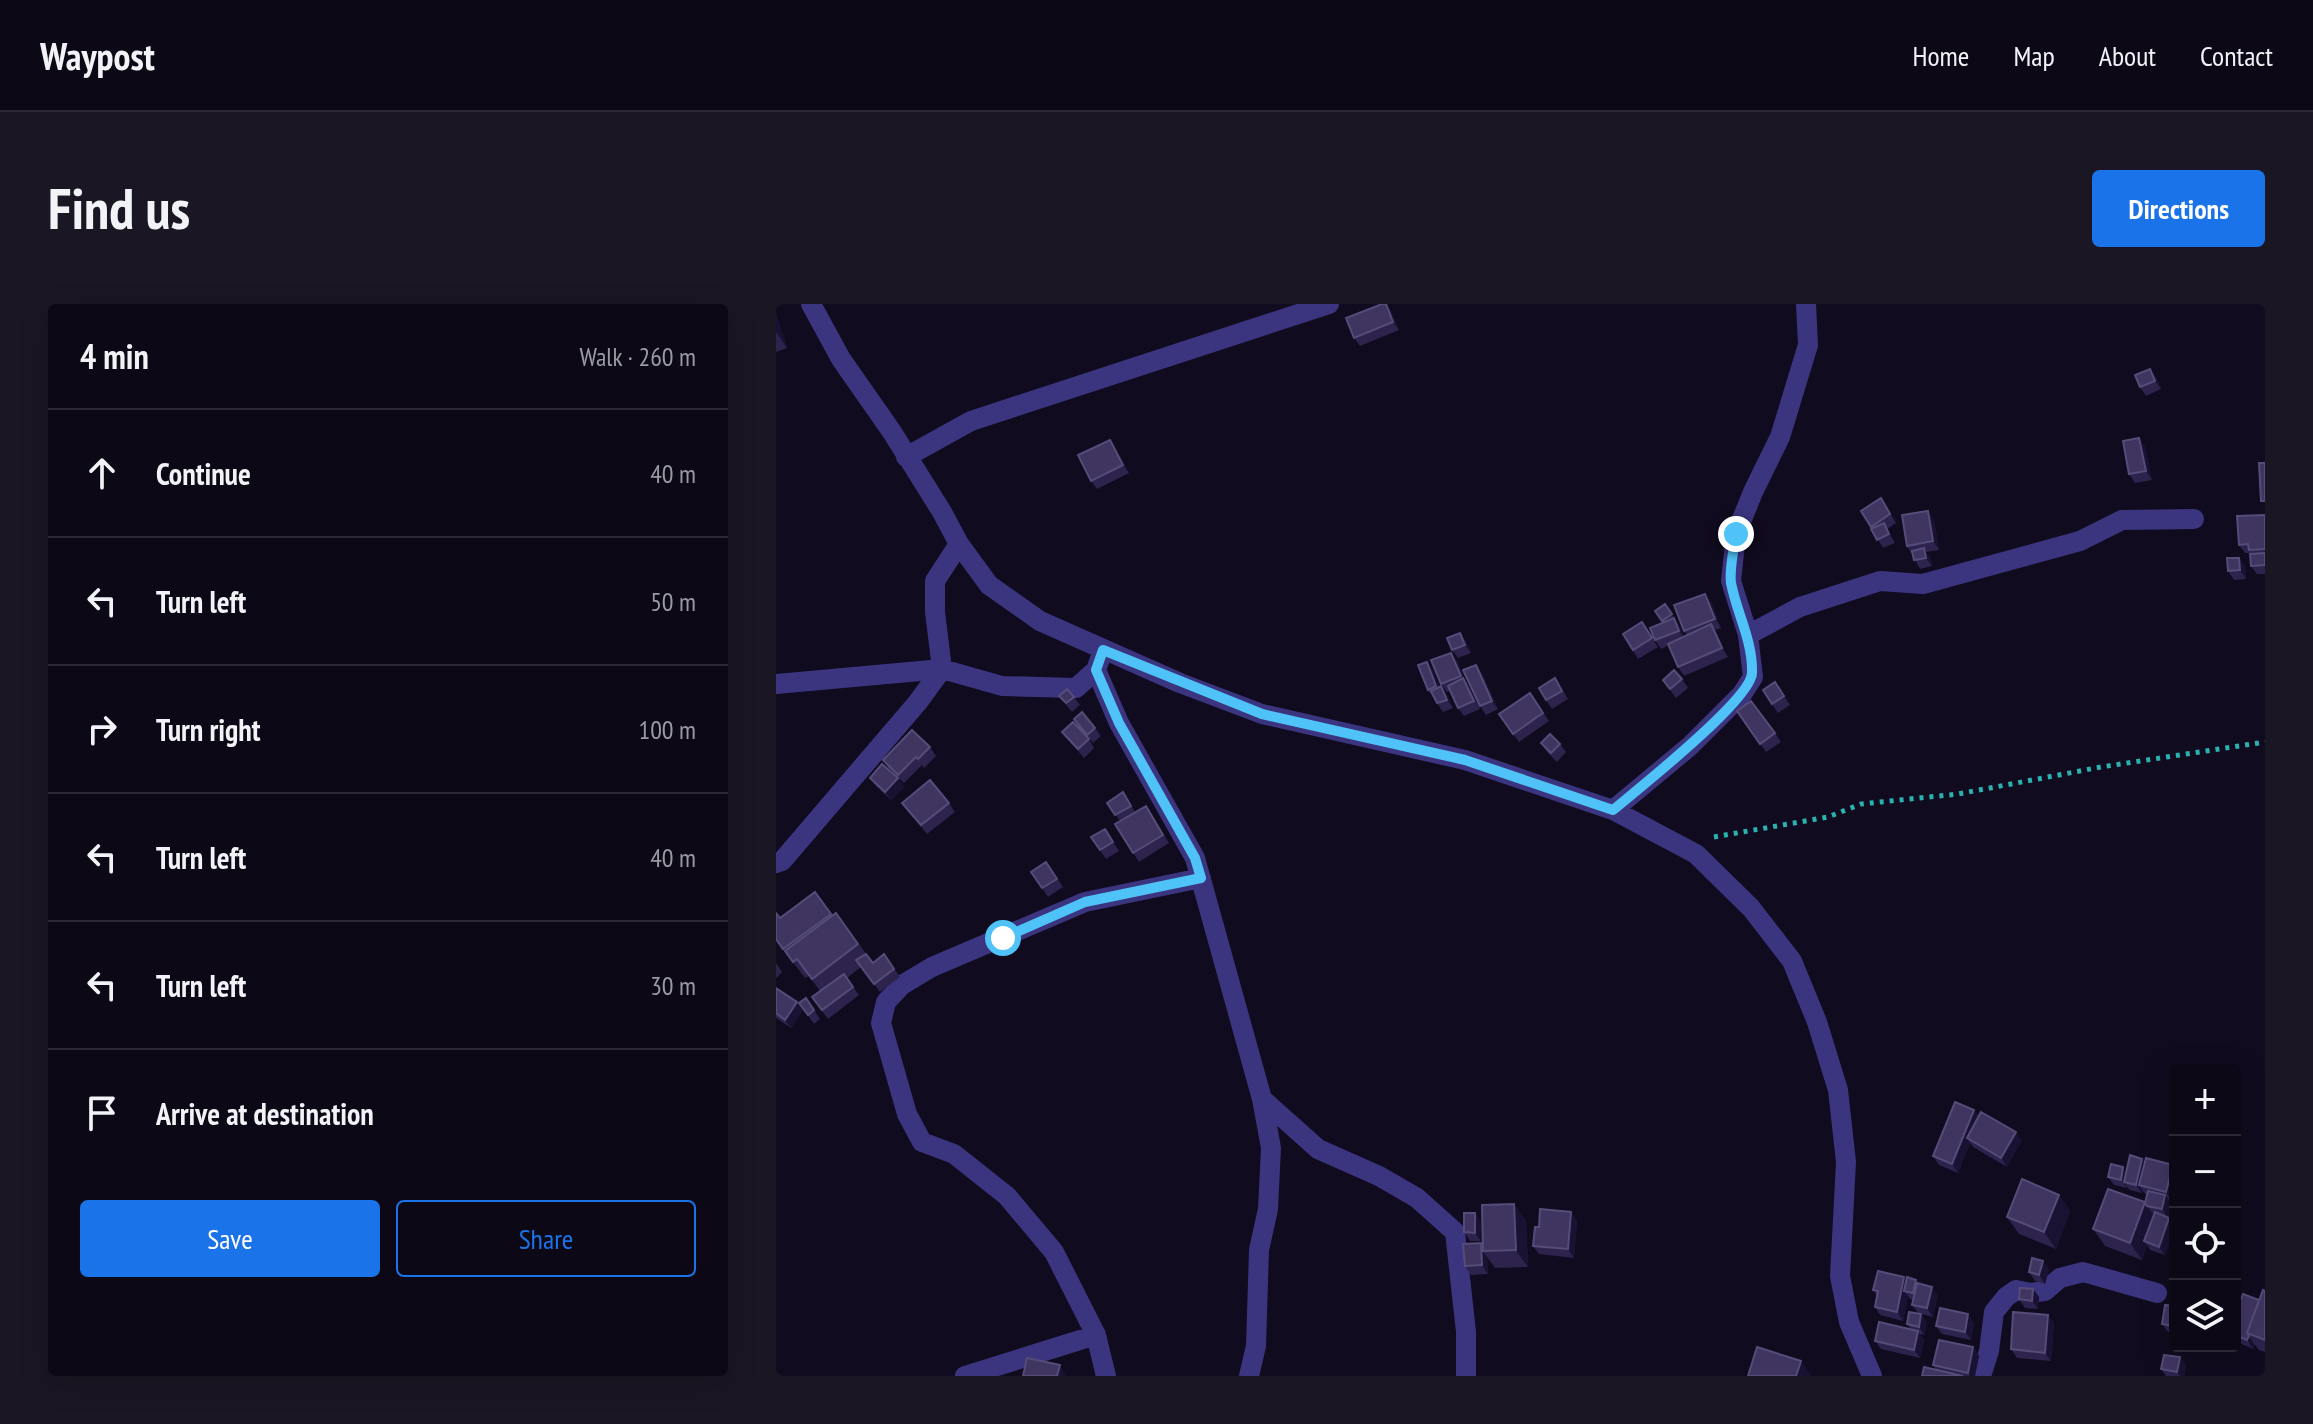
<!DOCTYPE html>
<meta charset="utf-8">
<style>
:root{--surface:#0c0816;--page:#1a1623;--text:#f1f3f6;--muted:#9a9aa1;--line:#2c2935;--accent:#1a73e8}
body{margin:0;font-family:"PT Sans Narrow",sans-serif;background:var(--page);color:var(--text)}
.controls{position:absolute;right:24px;bottom:24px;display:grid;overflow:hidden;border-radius:8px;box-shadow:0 8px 32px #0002}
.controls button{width:72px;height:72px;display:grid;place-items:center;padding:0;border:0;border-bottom:2px solid var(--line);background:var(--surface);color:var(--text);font:40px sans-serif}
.stop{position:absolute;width:24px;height:24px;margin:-18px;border:6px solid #4fc3f7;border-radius:50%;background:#fff}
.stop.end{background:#4fc3f7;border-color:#fff;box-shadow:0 2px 8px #0008}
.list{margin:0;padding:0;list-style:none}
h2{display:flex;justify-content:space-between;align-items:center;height:104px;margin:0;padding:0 32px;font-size:34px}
h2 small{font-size:26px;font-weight:400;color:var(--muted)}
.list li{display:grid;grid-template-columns:52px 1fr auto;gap:24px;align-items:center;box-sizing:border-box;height:128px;padding:0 32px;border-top:2px solid var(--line)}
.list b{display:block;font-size:30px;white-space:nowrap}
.list em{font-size:26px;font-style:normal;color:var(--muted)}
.actions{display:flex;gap:16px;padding:24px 32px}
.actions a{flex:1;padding:18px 0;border:2px solid var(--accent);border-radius:8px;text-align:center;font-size:28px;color:var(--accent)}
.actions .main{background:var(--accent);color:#fff}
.icon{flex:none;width:44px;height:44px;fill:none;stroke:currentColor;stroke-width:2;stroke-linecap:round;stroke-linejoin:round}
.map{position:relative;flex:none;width:1489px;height:1072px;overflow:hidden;border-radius:8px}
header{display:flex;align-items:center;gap:48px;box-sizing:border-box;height:112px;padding:0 40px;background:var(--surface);border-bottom:2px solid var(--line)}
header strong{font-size:38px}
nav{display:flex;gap:44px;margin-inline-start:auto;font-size:28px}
.intro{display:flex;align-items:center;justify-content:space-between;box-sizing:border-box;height:192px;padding:0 48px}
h1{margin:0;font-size:56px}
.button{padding:20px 36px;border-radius:8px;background:var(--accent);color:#fff;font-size:28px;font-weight:700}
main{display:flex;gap:48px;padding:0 48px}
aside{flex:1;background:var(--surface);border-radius:8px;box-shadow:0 8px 32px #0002}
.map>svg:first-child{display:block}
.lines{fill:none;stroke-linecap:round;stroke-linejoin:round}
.path{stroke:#2ab2b1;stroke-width:5;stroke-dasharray:4 6;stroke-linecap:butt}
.minor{stroke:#3b357f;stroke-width:20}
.wall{fill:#2d234d}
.shaded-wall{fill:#1a1232}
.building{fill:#3f3560;stroke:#564c79;stroke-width:2}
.route{stroke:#4fc3f7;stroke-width:10}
</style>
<header>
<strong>Waypost</strong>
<nav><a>Home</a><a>Map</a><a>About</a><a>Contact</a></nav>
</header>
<div class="intro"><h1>Find us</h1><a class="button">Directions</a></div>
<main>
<aside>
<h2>4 min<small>Walk · 260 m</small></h2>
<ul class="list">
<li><svg class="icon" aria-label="ahead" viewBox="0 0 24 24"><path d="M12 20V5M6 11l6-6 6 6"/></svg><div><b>Continue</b></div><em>40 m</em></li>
<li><svg class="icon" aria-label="left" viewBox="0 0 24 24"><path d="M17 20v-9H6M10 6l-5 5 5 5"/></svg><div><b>Turn left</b></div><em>50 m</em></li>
<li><svg class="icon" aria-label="right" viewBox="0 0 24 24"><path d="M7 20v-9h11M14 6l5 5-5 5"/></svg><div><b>Turn right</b></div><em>100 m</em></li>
<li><svg class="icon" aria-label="left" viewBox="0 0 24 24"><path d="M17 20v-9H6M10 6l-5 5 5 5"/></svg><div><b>Turn left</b></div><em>40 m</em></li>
<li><svg class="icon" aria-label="left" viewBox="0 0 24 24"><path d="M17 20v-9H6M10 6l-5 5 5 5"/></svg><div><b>Turn left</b></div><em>30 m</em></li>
<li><svg class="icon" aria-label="arrive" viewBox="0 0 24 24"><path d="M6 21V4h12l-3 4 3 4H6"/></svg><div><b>Arrive at destination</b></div></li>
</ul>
<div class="actions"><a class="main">Save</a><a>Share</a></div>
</aside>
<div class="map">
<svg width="1489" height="1072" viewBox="0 0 1489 1072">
<rect width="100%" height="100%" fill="#100b1e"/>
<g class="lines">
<path class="path" d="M938,533L1052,513L1085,500L1182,490L1325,463L1489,438"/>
<path class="minor" d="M35,0L65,55L116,128L166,208L183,240L213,281L264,317L404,379L486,410L689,456L837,506L920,550L975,604L1016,657L1041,718L1062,786L1070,858L1064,972L1073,1018L1096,1072
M130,153L195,117L553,0
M972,331L1024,303L1104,277L1147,280L1304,237L1346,216L1418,215
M327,346L320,366L343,419L419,554L486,795L542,845L603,872L641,894L679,928L690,1028V1072
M0,380L166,365L226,382L300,384L320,366
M837,506L914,442L966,390L977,373L972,331L955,277L960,230L977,188L1004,133L1032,41L1030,0
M0,559L6,557L142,398L166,365L159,308V277L183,240
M189,1072L320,1031
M330,1072L320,1031L278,948L231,892L178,850L146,838L131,810L105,719L110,698L126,681L156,663L309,598L425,574
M473,1072L480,1042L483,946L492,905L495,844L486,795
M1205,1072L1213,1047L1218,1008L1230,993L1240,986L1254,989L1269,987L1284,974L1307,968L1381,989"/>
</g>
<path class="wall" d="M615,7L623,26L584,42L578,34Z
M0,11L11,44L0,48Z
M1380,73L1385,85L1370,92L1364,83Z
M1363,134L1369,143L1376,176L1359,179L1353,170Z
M334,136L339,144L353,169L321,185L315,177Z
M1111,203L1120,219L1111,225L1119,239L1107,244L1085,207Z
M1489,211V270H1481L1475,262V249H1469L1463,241Z
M1158,216L1163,246L1150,248L1154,253L1156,262L1144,265L1131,242Z
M1463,254L1469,262L1470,275L1458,276L1452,267Z
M935,298L945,324L939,326L952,353L908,372L902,363L893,341L885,345L879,336L887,319L879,307L889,300L904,323L908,332L911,331L908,327Z
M866,318L882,343L862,355L857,346Z
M690,337L695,349L682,354L676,346Z
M681,357L689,376L693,383L704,405L688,412L682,404L674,387L671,388L665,380Z
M657,367L663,383L665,382L671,391L677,404L667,408L652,386Z
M706,369L722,405L710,411L704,402Z
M906,375L912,384L900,394L887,376Z
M999,378L1014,401L1002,409L987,386Z
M785,383L792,395L776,405L770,396Z
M754,389L773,417L743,438L723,410Z
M283,392L298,393L304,401L296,408Z
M961,407L999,429L1005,438L990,448Z
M298,415L319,424L325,432L317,439Z
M286,428L313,435L318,444L308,454Z
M765,439L784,440L790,448L781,458L771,448Z
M154,443L160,452L148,464L146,461L128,479L113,465L107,456Z
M94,474H122L128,483L115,496L100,482Z
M347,488L359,508L370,502L393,539L363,558L339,520L344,517L331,499Z
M126,499H173L179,508L151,530Z
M329,525L343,547L330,555L315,533Z
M270,558L287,583L272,593L255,568Z
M39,588L56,612L60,609L97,659L108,650L124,673L104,688L85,663L71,674L83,691L52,715L36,693L44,687L33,672L29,674L0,636L4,614Z
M0,659L6,668L0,674Z
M0,684L27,706L15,724L0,714Z
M30,694L44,715L38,720L23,699Z
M1198,806L1203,813L1246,836L1231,863L1197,843L1194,839L1182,869L1163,861L1157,852Z
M1366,855L1369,858L1397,861L1399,864V885L1396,897L1393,896L1395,899L1392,913L1399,922V923L1389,951L1374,946L1371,941L1366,956L1329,942L1317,925L1369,899L1371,891L1369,890L1367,887L1366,889L1354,886L1351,883V884L1338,881L1332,873L1350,867Z
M1283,891L1294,907L1280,945L1243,930L1231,913Z
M738,900L750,917L752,963L719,964L711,953L712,970L695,971L689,962L705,939L707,942Z
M795,908L801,917L798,954L763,950L757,942L763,923Z
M699,909L705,918V937H694L688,928Z
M1267,957L1273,966L1269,980L1259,977L1253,968Z
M1130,976L1143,980L1162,991L1157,1013L1142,1009L1136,1001L1137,996L1134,995L1132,992L1127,1017L1104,1011L1099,1003L1101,992L1097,986Z
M1257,985L1263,993L1262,1005L1249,1004L1243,995Z
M1489,987V1048L1483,1046L1479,1041L1477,1045L1459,1037V1010L1483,996Z
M1399,1002V1030L1392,1028L1386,1020Z
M1145,1010L1151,1019L1148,1031L1144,1030L1148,1036L1144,1054L1105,1045L1099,1037L1135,1026L1131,1020Z
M1198,1019L1195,1036L1166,1030L1160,1022Z
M1278,1019L1275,1057L1241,1054L1235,1045Z
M1428,1042H1443L1442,1047Z
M1197,1043L1203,1052L1199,1072H1146L1160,1066L1157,1061Z
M1404,1053L1410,1061L1408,1072H1390L1385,1065Z"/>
<path class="shaded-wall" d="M610,0L615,7L623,26L617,18Z
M0,11L11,44L0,28Z
M1374,65L1380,73L1385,85L1379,77Z
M1363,134L1369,143L1376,176L1370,167Z
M334,136L339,144L353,169L347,161Z
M1152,207L1158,216L1163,246L1157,237Z
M1148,244L1154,253L1156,262L1150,254Z
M1463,254L1469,262L1470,275L1464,266Z
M929,290L935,298L945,324L939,315Z
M898,314L904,323L909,335L903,327Z
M935,320L941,329L952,353L946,344Z
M684,329L690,337L695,349L689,341Z
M675,349L681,357L689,376L693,383L704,405L685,372Z
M651,358L657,367L666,390L660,382Z
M700,361L706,369L722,405L716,397Z
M665,382L671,391L677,404L671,396Z
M122,474L128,483L115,496L109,488Z
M21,698L27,706L15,724L9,716Z
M1198,806L1204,815L1191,834L1194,839L1182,869L1176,860Z
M1240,828L1246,836L1231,863L1225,854Z
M1366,855L1372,863L1363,881L1367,887L1366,889L1360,881Z
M1397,861L1399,864V885L1396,897L1390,888Z
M1347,863L1353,872L1348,878L1351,883V884L1345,876Z
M1283,891L1294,907L1280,945L1268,928Z
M1389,891L1395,899L1392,914L1386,905Z
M1369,898L1380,915L1368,937L1371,941L1366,956L1354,939Z
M738,900L750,917L752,963L740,946Z
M795,908L801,917L798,954L792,945Z
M699,909L705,918V937L699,929Z
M1393,914L1399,923L1389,951L1383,943Z
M705,939L711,947H707L711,953L712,970L706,961Z
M1267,957L1273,966L1269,980L1263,971Z
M1128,973L1134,981L1128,987L1132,992L1127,1017L1121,1008Z
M1156,983L1162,991L1157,1013L1151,1004Z
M1257,985L1263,993L1262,1005L1256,997Z
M1145,1010L1151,1019L1148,1031L1143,1023Z
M1192,1010L1198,1019L1195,1036L1189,1028Z
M1272,1011L1278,1019L1275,1057L1269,1049Z
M1142,1027L1148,1036L1144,1054L1138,1046Z
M1473,1032L1479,1041L1477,1045L1471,1036Z
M1197,1043L1203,1052L1199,1072H1194L1192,1069Z
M1404,1053L1410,1061L1408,1072H1404L1401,1068Z
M1025,1057L1036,1072H1020Z
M284,1061L289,1070V1072H281Z"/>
<path class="building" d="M606,0H610L617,18L578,34L570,14Z
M1374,65L1379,77L1364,83L1359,71Z
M1363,134L1370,167L1353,170L1347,137Z
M334,136L347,161L315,177L302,151Z
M1483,159H1489V197H1485Z
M1105,194L1114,210L1095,223L1085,207Z
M1152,207L1157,237L1131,242L1126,211Z
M1489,211V245L1473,246L1472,240L1463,241L1461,212Z
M1108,219L1113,230L1101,236L1095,225Z
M1148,244L1150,254L1138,256L1136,247Z
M1489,249V261L1475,262L1474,250Z
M1451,254H1463L1464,266L1452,267Z
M929,290L939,315L908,327L898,301Z
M889,300L896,310L886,317L879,307Z
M898,314L903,327L879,336L874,324Z
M866,318L876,334L857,346L847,330Z
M935,320L946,344L902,363L892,340Z
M684,329L689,341L676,346L671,334Z
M675,349L685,372L665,380L655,356Z
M651,358L660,382L652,386L642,361Z
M700,361L716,397L704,402L687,366Z
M898,366L906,375L894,385L887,376Z
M687,374L698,397L682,404L672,382Z
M779,374L786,387L770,396L763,384Z
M999,378L1008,392L996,400L987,386Z
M665,382L671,396L661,399L655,387Z
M291,385L298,393L290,399L283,392Z
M754,389L767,409L737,430L723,410Z
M975,397L999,429L984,440L961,407Z
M306,408L319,424L311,431L298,415Z
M297,418L313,435L302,445L286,428Z
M136,426L154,443L142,455L140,453L122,471L107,456Z
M774,430L784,440L775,449L765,439Z
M106,460L122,474L109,488L94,474Z
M154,476L173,499L145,521L126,499Z
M347,488L355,502L339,511L331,499Z
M370,502L387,531L357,549L339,520Z
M329,525L337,538L324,546L315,533Z
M270,558L281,575L266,584L255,568Z
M39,588L55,610L7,645L0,635V609L4,614Z
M60,609L82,640L36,675L21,655L17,658L9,647Z
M90,650L97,659L108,650L118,665L98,680L80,656Z
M68,670L77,683L46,706L36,693Z
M0,684L21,698L9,716L0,709Z
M30,694L38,706L32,711L23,699Z
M1179,798L1198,806L1176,860L1157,852Z
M1205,808L1240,828L1225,854L1191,834Z
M1354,851L1366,855L1360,881L1348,878Z
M1370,854L1397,861L1390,888L1363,881Z
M1335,860L1347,863L1345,876L1332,873Z
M1246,875L1283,891L1268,928L1231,913Z
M1332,885L1369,898L1354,939L1317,925Z
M1372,887L1389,891L1386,905L1371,902L1369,899Z
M738,900L740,946L707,947L706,901Z
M764,905L795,908L792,945L757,942L759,923H763Z
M1379,908L1393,914L1383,943L1368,937Z
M688,909H699V929L688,928Z
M705,939L706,961L689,962L687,940Z
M1256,954L1267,957L1263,971L1253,968Z
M1102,967L1128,973L1121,1008L1099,1003L1102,987L1097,986Z
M1131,973L1140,976L1137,989L1128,987Z
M1141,979L1156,983L1151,1004L1136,1001Z
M1244,984L1257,985L1256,997L1243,995Z
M1487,986L1489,987V1036L1471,1029Z
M1467,990L1483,996L1471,1029L1473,1032L1471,1036L1459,1031V1010Z
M1389,1001L1399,1002V1022L1386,1020Z
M1164,1004L1192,1010L1189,1028L1160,1022Z
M1133,1008L1145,1010L1143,1023L1131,1020Z
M1237,1008L1272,1011L1269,1049L1235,1045Z
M1103,1018L1142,1027L1138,1046L1099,1037Z
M1163,1036L1197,1043L1192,1069L1157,1061Z
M981,1043L1025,1057L1020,1072H972Z
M1388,1051L1404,1053L1401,1068L1385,1065Z
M251,1054L284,1061L281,1072H247Z
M1148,1063L1187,1072H1146Z"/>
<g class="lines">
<path class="route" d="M227,634L309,598L425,574L419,554L343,419L320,366L327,346L486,410L689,456L837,506C862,485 975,396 976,369C977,337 961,310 955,279C953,265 958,245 960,230"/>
</g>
</svg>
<div class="controls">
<button>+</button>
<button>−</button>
<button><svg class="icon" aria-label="locate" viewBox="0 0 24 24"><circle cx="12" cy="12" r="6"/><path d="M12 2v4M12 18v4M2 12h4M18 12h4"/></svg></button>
<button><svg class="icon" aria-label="layers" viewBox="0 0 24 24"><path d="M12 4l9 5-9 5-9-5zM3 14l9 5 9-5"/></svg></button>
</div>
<div class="stop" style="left:227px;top:634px"></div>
<div class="stop end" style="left:960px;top:230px"></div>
</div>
</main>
